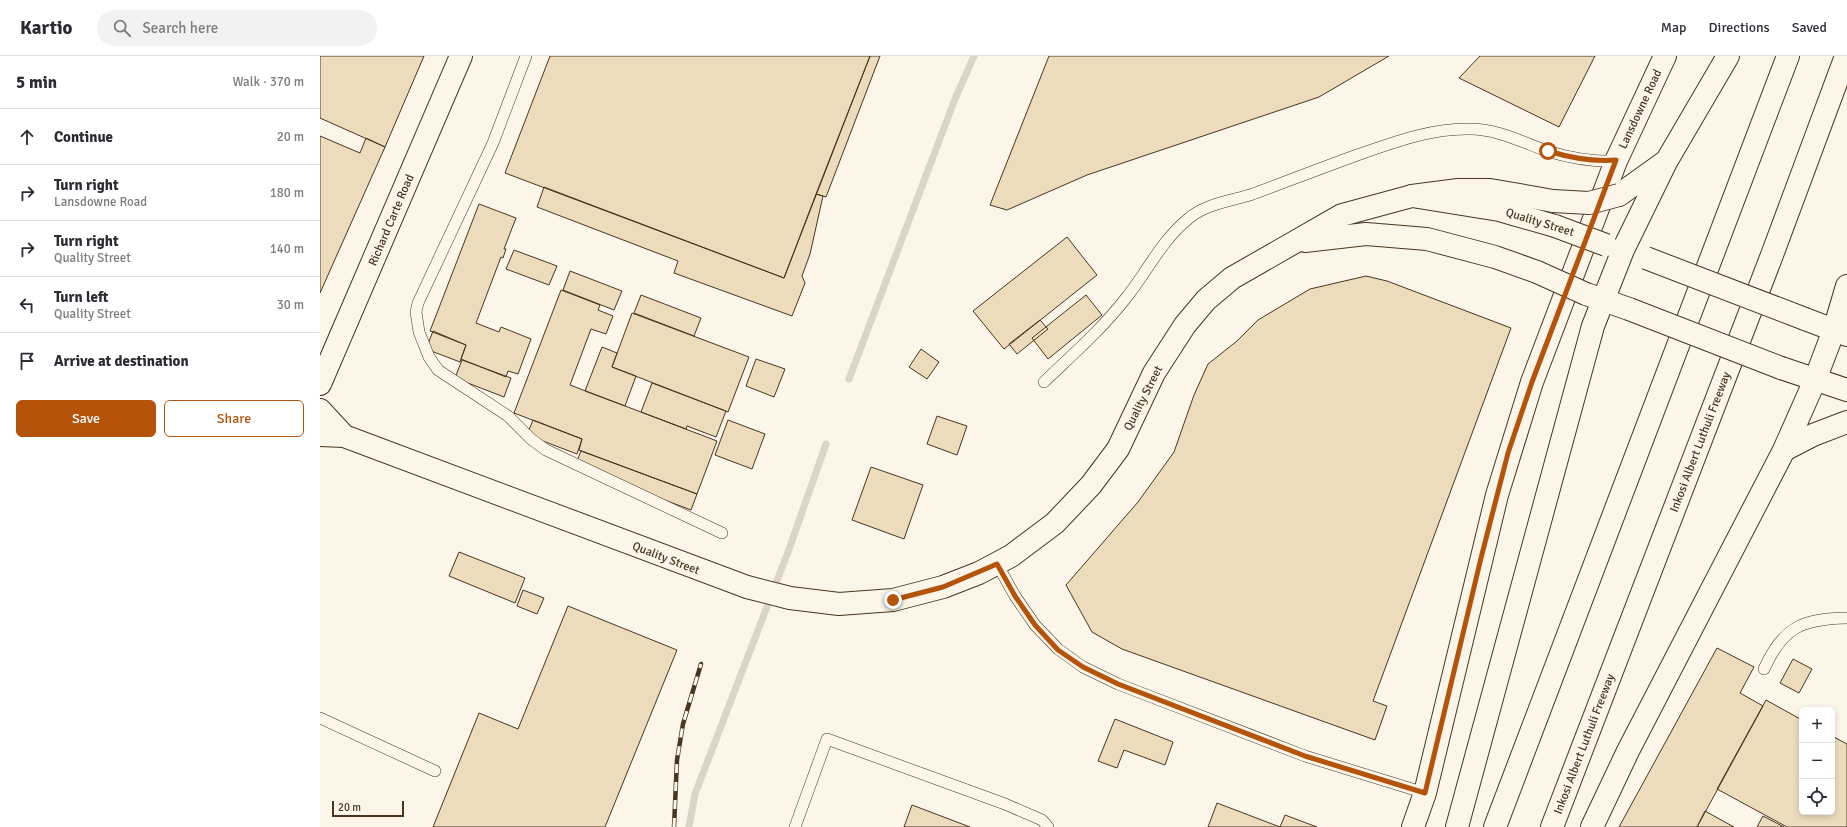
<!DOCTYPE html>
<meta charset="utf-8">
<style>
:root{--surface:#fff;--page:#f2f2f3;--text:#2b2b33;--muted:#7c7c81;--line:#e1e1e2;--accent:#b45309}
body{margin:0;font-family:Signika,sans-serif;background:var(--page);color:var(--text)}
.controls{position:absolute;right:12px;bottom:12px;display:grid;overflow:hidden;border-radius:6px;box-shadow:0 2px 6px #0003}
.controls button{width:36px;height:36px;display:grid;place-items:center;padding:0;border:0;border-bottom:1px solid var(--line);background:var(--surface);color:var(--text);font:20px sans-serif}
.scale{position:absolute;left:12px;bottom:10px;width:72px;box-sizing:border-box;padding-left:4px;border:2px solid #4a3520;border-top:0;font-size:11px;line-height:14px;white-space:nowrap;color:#4a3520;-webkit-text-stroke:3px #fbf6e9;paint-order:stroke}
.stop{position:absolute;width:12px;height:12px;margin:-9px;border:3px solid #b45309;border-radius:50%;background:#fff}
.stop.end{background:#b45309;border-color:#fff;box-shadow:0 1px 4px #0008}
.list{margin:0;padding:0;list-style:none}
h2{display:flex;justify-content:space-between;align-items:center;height:52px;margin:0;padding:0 16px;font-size:17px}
h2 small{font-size:13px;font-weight:400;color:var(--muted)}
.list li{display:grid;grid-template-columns:26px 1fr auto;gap:12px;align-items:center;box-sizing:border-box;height:56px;padding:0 16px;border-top:1px solid var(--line)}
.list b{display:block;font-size:15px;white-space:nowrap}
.list p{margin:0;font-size:13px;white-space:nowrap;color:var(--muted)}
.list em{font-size:13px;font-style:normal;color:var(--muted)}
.actions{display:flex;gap:8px;padding:12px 16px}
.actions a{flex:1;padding:9px 0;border:1px solid var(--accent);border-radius:6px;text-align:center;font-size:14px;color:var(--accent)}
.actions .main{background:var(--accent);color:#fff}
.icon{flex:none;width:22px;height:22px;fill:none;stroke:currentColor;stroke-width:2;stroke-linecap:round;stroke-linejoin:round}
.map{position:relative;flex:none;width:1527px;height:771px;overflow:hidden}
header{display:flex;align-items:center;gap:24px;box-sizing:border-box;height:56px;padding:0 20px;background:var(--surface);border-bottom:1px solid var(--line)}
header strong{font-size:19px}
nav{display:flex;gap:22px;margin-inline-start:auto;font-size:14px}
.search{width:280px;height:36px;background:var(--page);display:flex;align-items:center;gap:10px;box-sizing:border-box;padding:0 14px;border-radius:22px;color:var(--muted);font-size:15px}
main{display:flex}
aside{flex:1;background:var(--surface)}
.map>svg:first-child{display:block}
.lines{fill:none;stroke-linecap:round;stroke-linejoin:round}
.stream{stroke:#dcd4c6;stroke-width:7}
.building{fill:#ecdcbc;stroke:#4a3520}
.service-casing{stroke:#4a3520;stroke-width:12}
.minor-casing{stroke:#4a3520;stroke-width:24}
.tertiary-casing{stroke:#4a3520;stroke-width:24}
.motorway-casing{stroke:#4a3520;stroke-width:24}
.service{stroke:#fbf6e9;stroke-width:11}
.minor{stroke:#fbf6e9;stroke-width:22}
.tertiary{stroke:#fbf6e9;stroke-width:22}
.motorway{stroke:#fbf6e9;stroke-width:22}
.rail-casing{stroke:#4a3520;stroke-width:4.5}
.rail{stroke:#fbf6e9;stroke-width:3;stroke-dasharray:9;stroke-linecap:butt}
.tertiary-bridge-casing{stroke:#4a3520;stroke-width:24;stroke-linecap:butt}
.motorway-bridge-casing{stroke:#4a3520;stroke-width:24;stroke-linecap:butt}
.tertiary-bridge{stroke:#fbf6e9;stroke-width:22}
.motorway-bridge{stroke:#fbf6e9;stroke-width:22}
.route{stroke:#b45309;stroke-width:5}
.labels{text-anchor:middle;stroke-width:3;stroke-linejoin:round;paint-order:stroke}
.street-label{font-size:12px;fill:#4a3520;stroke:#fbf6e9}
</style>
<header>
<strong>Kartio</strong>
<div class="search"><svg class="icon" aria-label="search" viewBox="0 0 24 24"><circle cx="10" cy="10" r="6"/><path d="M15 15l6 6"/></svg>Search here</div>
<nav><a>Map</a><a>Directions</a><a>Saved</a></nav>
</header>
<main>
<aside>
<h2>5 min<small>Walk · 370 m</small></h2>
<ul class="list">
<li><svg class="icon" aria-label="ahead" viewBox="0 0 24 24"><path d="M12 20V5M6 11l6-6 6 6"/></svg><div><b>Continue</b></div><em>20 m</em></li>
<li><svg class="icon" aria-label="right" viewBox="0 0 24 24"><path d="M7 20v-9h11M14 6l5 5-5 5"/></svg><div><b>Turn right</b><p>Lansdowne Road</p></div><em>180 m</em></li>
<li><svg class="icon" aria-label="right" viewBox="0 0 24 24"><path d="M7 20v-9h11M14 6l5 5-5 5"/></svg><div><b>Turn right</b><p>Quality Street</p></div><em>140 m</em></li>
<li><svg class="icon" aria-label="left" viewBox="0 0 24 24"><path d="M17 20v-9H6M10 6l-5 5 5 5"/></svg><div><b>Turn left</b><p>Quality Street</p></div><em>30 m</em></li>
<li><svg class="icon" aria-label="arrive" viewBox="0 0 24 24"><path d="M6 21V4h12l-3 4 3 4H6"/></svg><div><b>Arrive at destination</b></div></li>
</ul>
<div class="actions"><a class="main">Save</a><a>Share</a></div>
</aside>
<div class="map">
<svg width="1527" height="771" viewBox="0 0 1527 771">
<rect width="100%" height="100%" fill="#fbf6e9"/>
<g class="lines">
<path class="stream" d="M529,323L635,43L654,0
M369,771L375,738L468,496L506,388"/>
</g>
<path class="building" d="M0,0H104L65,91L0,62Z
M230,0H550L464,222L185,117Z
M550,0H560L506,141L496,138Z
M729,0H1069L999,41L767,119L687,154L670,149Z
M1160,0H1275L1239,71L1139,22Z
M0,80L40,97L46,82L65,91L0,237Z
M224,131L464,222L496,138L503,140L490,198L482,220L485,227L472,260L354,217L358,205L217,151Z
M159,148L196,162L184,193H186L183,202L181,201L156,267L179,276L181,271L211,283L198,318L188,315L186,321L141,303L146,289L110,275Z
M747,181L777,219L684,293L653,255Z
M194,194L237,210L229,229L186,213Z
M250,215L302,235L294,254L243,234Z
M1046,220L1067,225L1191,272L1053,645L1067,650L1055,684L802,593L772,576L746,529L818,446L854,396L874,339L888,308L917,285L938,264L990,233Z
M241,234L280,249L278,254L293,260L286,278L271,273L250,329L397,385L377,438L259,394L262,383L194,357Z
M321,239L381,262L374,280L314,257Z
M766,239L782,259L728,303L712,282Z
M312,257L429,301L408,356L292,311Z
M720,264L728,273L697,298L689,288Z
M113,275L146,289L140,306L106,293Z
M282,291L297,297L292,311L316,320L305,350L265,335Z
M601,293L619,306L607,323L589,311Z
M436,303L465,313L454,341L426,330Z
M142,304L191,322L184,341L135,322Z
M332,327L406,355L396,381L367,370L366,373L321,356Z
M617,360L647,370L637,399L607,388Z
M213,364L262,383L257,398L207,379Z
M408,364L445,378L432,413L395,399Z
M261,395L377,438L371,454L255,410Z
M551,411L603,429L584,483L532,464Z
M139,496L205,522L195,547L129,520Z
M203,534L224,542L217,558L197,550Z
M248,550L357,594L285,771H113L159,657L198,673Z
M1397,592L1434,611L1420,637L1443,650L1377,771H1299Z
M1473,603L1492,613L1479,637L1460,627Z
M1446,644L1482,664V756H1512V680L1527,688V771H1467L1397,733Z
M795,663L853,686L845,709L804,694L797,712L778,705Z
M897,747L960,771H888Z
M592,749L650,771H584Z
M1385,755L1414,771H1377Z
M965,759L997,771H960Z
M1443,760L1464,771H1437Z"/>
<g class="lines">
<g class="service-casing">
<path id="service" d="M206,0L173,87L98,247L96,256L99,276L109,301L118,314L188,360L211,383L226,394L402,477
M724,326C752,299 782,273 806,242C827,216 841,185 868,163C885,148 911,145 933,138C968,125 1004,111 1040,98C1075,86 1112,72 1150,73C1177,73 1202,86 1227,95C1250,102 1272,106 1296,105
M677,508L695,540L715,569L738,593L763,611L798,628L985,700L1105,737
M1444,613C1463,571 1482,563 1527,562
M0,662L115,715
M475,771L507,683L685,748L722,764L728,771"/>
</g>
<g class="minor-casing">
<path id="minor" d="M1093,771L1105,737L1177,439L1212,326L1296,105L1345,0"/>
</g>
<g class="tertiary-casing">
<path id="tertiary" d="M985,185L1046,178L1107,183L1175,201L1217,216
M1266,238L1309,253
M1485,263L1527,279
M1461,312L1527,334
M0,328L141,0
M0,354L24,380
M0,379L24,380L427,531L470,542L519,548L573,544L623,531L659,517L691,500L735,467L771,429L798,393L834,317L865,269L886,244L912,222L1022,159L1092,140L1179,154L1235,170"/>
</g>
<g class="motorway-casing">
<path id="motorway" d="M1299,139L1345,106
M1092,140L1138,134H1170L1233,145
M1464,394L1493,379L1527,366
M1137,771L1273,270L1303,194L1346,106L1408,0
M1175,771L1468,0
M1232,771L1452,199L1526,0
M1272,771L1308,695L1464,394L1495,324L1514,274L1527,230"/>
</g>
<use href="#service" class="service"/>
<use href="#minor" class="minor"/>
<use href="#tertiary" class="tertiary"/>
<use href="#motorway" class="motorway"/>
<g class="rail-casing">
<path id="rail" d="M354,771L357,704L363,668L381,608"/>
</g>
<use href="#rail" class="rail"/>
<g class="tertiary-bridge-casing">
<path id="tertiary-bridge" d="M1235,170L1286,189
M1326,202L1485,263
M1217,216L1266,238
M1309,253L1461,312"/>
</g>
<g class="motorway-bridge-casing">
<path id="motorway-bridge" d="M1233,145L1269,147L1299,139"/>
</g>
<use href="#tertiary-bridge" class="tertiary-bridge"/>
<use href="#motorway-bridge" class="motorway-bridge"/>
</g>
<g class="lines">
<path class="route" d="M573,544L623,531L677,508L695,540L715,569L738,594L763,611L798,628L985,700L1105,737L1161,502L1188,397L1212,326L1296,104C1272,106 1251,102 1228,95"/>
</g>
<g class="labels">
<g class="street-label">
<text transform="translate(1320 53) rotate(-65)" y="4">Lansdowne Road</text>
<text transform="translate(71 164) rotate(-67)" y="4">Richard Carte Road</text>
<text transform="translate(1220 166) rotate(17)" y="4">Quality Street</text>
<text transform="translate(823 342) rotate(-63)" y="4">Quality Street</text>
<text transform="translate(1380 386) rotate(-69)" y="4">Inkosi Albert Luthuli Freeway</text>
<text transform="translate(346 502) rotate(21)" y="4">Quality Street</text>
<text transform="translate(1264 688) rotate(-69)" y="4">Inkosi Albert Luthuli Freeway</text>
</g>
</g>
</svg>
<div class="controls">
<button>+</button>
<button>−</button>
<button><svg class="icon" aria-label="locate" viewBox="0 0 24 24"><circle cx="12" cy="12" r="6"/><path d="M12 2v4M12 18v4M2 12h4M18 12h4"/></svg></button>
</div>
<div class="scale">20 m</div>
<div class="stop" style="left:1228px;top:95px"></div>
<div class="stop end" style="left:573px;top:544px"></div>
</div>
</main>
